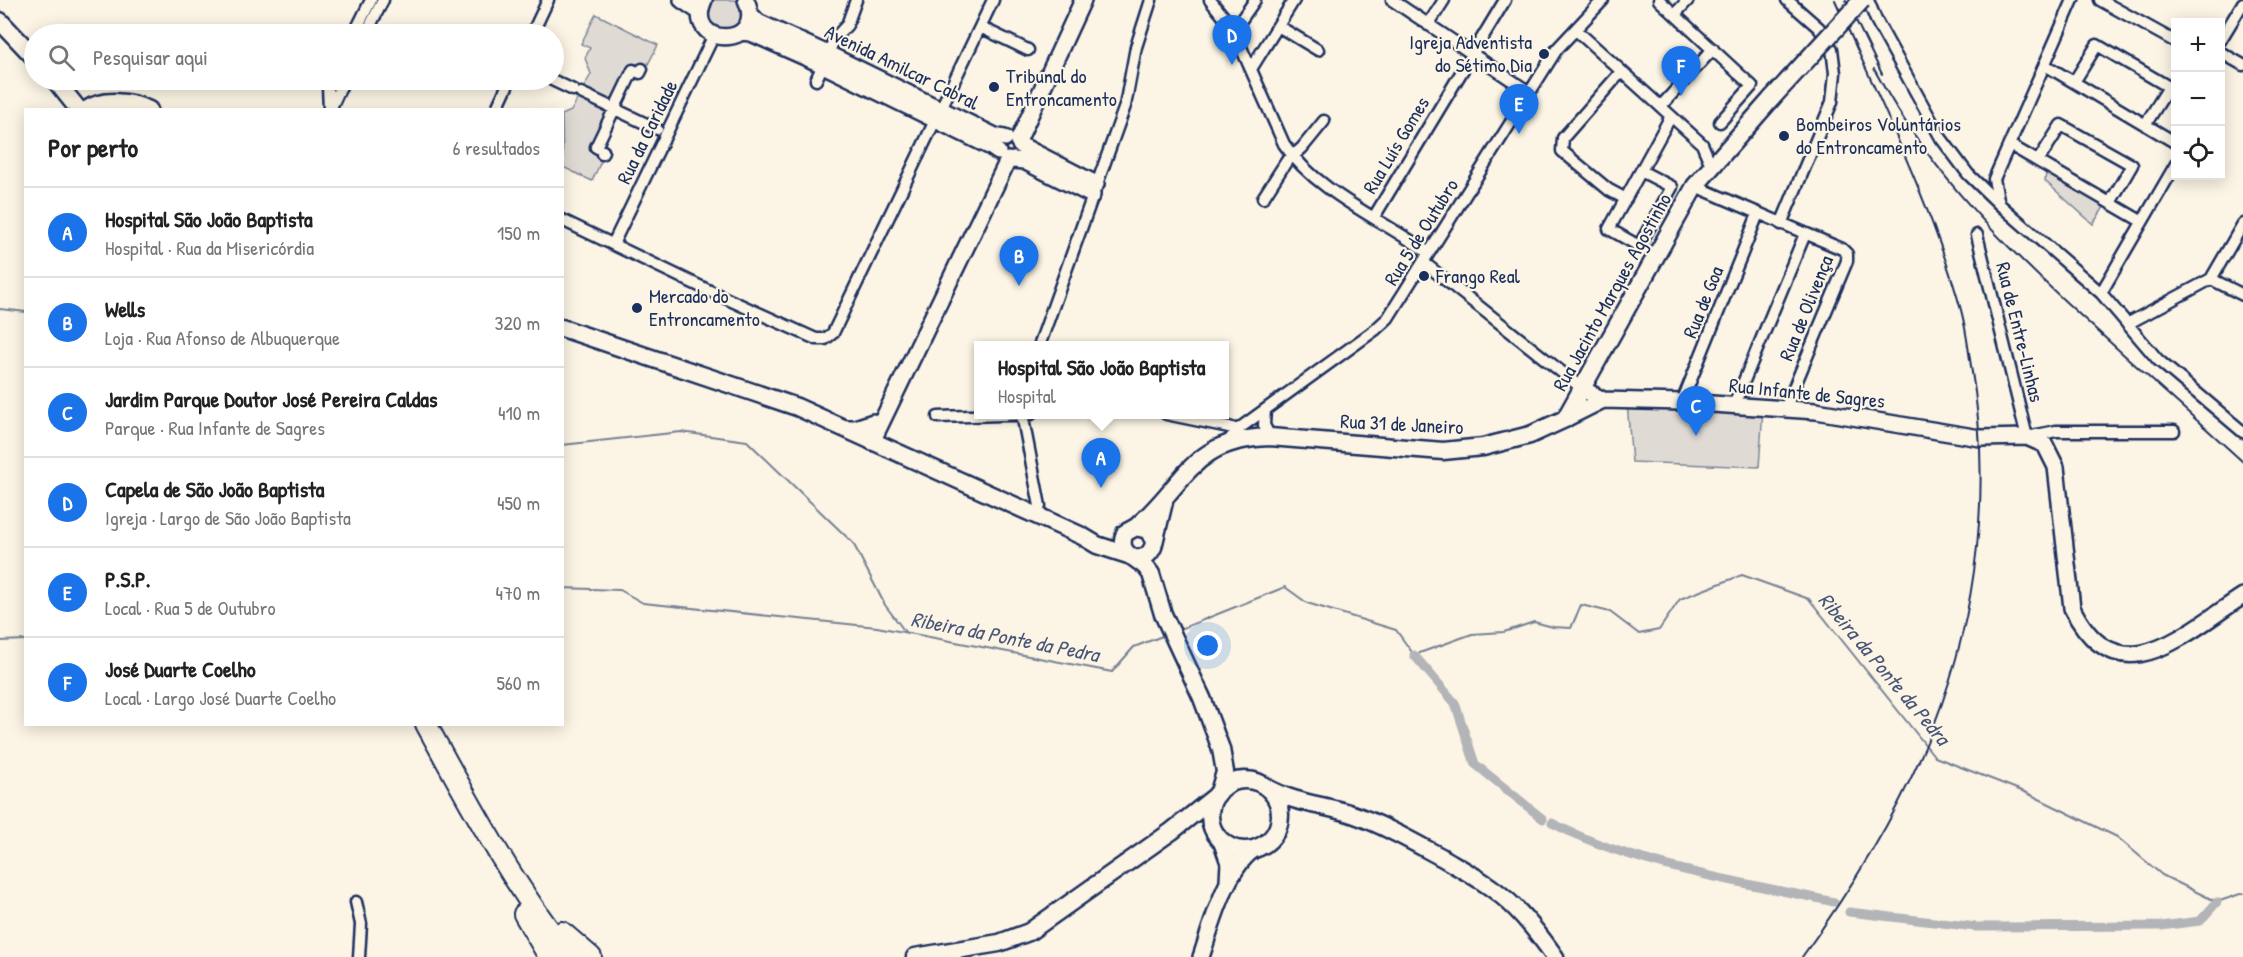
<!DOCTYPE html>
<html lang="pt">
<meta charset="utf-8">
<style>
:root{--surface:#fff;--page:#f2f2f2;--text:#222;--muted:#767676;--line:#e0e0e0;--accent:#1a73e8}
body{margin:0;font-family:"Patrick Hand",sans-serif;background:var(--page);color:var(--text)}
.controls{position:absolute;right:18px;top:18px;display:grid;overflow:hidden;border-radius:0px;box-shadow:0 3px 15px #0003}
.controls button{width:54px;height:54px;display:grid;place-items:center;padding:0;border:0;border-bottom:2px solid var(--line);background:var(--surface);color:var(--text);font:30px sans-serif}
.you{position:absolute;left:1208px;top:646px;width:21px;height:21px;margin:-15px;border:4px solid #fff;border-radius:50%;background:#1a73e8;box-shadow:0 0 0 9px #1a73e833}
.badge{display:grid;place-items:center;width:39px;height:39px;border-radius:50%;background:var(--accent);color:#fff;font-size:20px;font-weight:700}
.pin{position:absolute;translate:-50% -50px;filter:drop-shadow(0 2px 3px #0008)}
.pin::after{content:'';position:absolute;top:32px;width:21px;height:18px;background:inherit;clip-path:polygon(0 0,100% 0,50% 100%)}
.popup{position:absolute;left:974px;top:341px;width:255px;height:78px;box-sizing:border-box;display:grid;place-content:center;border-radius:0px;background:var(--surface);filter:drop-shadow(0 2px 4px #0005);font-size:20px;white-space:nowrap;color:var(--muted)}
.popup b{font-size:22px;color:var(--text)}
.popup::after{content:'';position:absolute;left:50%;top:100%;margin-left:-12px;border:12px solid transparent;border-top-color:var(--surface)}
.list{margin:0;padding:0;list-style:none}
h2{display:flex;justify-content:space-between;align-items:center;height:78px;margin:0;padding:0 24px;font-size:26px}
h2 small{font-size:20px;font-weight:400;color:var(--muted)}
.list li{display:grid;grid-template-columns:39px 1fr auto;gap:18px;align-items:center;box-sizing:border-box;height:90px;padding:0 24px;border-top:2px solid var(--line)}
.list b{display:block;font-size:22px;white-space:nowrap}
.list p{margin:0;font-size:20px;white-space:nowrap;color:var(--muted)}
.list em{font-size:20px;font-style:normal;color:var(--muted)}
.icon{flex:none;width:33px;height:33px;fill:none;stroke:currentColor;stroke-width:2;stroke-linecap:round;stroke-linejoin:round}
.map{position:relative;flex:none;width:2243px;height:957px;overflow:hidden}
.search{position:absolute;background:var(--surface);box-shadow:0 3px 15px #0003;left:24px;top:24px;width:540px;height:66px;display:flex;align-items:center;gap:15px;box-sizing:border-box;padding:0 21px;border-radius:33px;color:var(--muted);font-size:22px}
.panel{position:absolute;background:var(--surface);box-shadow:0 3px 15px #0003;left:24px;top:108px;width:540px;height:618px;border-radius:0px}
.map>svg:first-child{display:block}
.green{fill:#dfdbd4;stroke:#7d8599;stroke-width:1.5}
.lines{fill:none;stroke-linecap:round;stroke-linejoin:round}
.stream{stroke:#767f94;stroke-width:2}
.canal{stroke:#b2b4b8;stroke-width:9}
.street-casing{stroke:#1b2f5e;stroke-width:15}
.secondary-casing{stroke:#1b2f5e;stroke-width:20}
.primary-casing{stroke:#1b2f5e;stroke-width:21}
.highway-casing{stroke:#1b2f5e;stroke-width:24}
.street{stroke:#fcf5e5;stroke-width:10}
.secondary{stroke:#fcf5e5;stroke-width:15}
.primary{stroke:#fcf5e5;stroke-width:16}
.highway{stroke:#fcf5e5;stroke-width:20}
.rail{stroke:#1b2f5e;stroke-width:2}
.primary-bridge-casing{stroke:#1b2f5e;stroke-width:21;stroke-linecap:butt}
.primary-bridge{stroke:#fcf5e5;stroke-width:16}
.poi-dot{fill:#1b2f5e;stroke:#fcf5e5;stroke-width:2}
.labels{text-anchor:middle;stroke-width:4.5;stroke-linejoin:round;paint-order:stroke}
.poi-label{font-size:20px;fill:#1b2f5e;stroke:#fcf5e5;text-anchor:start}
.street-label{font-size:20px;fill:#1b2f5e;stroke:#fcf5e5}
.water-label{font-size:21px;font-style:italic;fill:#485779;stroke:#fcf5e5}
</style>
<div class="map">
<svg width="2243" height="957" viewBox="0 0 2243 957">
<rect width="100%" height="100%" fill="#fcf5e5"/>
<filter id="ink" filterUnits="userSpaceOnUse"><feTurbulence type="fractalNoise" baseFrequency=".0167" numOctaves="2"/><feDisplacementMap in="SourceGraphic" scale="12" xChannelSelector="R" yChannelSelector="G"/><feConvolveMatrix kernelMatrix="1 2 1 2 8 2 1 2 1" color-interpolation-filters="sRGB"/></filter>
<g filter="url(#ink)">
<path class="green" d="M711,0H737C746,12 741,26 727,31L711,26L706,9Z
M596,14L658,45L645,70L629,66L591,145L604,155L592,181L563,167L562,115L571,111L591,74L585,58L590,48L581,44Z
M2050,171L2106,204L2093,224L2045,181L2046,172Z
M1627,403L1763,410L1759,467L1632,462Z"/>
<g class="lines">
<path class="stream" d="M0,309L26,312
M562,445L681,432L747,441L853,543L885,605L906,633
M562,588L620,590L643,603L877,627L1112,672L1134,647L1165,635
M1178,630L1285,587L1307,603L1396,630L1414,655L1472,634L1504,632L1534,622L1553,627L1571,628L1581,605L1610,612L1639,634L1659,630L1680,599L1742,575L1809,599L1935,757L2027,793L2117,837L2162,875L2217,902L2243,893
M0,641L26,640"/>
<path class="canal" d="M1414,655L1455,703L1475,764L1543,819
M1552,823C1639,868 1739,881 1834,902
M1849,912L1976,927L2161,926L2200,921L2217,902"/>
<g class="street-casing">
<path id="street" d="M1210,0L1232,27L1284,144C1316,192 1383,220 1429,253
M1392,0L1529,92
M1659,0L1752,86L1720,122
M1868,0L1876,20L1941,138L1968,174L1999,204
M2073,0L1994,179L1999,204L2101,293L2158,360L2243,432
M2100,0L2176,42
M1675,14L1688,0
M1428,25L1444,0
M1278,26L1318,50
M980,27L1028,50
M1232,27L1239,23L1255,0
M1576,30L1702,144L1711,165
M354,34L371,0
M366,34L383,0
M532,34L548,0
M2220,41L2243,3
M2220,52L2243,65
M2045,65L2176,143
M1251,69L1294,0
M1621,72L1563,138L1562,151L1609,190L1626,199
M552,80L573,90
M816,80L835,38L847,25L856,0
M2074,82L2097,45L2169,87L2145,125
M581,93L657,129
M1661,106L1713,49
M329,109L328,87L332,80
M330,110L344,80
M496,110L510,80
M2010,145L2141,221
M602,154L603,151L596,147L633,70L640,73L642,69
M2038,161L2061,125L2132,165L2110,203
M1641,171L1672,187L1639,246L1609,229L1671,116
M1695,186L1842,249L1847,254V261L1785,409
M1263,198L1286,162L1302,148L1324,121
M1374,217L1505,0
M562,220L714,293L816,339H825L833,333L993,0
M1781,224L1832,102L1835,73L1832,49L1819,28L1787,0
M1977,235L2027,437L2056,431H2174
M613,244L714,35
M1423,262L1583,389
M2211,279L2243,295
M2101,293L2176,164
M2127,324L2211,279L2243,224
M1039,346L1125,106L1136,47L1151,0
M1682,402L1758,214
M1734,405L1805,234
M1265,410L1264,425L1270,437
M1022,414L1040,506L1037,516
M1166,414L1229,427L1237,430
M938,417L1031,414
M1227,443L1237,430L1375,330L1388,318L1557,49L1603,0
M356,902L361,924L359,957"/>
</g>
<g class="secondary-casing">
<path id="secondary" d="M682,0L700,12
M704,0C682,49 768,49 746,0
M750,14L758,22L828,54L995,136L1005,138
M741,32L751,33L823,65L991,147L998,152
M1018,141L1083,0
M1020,145L1096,184
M1013,160L1024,161L1092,195
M1583,389L1603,400L1682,402L1816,411L1980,438L2027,437L2045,445L2056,467L2072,608C2118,700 2185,633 2243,596
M1565,419L1603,400
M843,428H855L873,422
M872,442L1008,160
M1221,840L1229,863L1228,880
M1201,957C1212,925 1227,863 1258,847"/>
</g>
<g class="primary-casing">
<path id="primary" d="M0,21L34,57
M55,80L79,110
M86,110C103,98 131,101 149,110
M562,328L797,407L1082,536L1097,545L1128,555
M1136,527C1187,483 1191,439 1270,437L1443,451L1483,447L1530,435L1565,419L1695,186L1772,98
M1154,541L1148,530L1136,527L1125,533C1120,544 1123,553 1134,558C1143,559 1149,556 1153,547L1164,502
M1134,558L1145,566L1151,574L1163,614L1202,698L1221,749L1225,772L1219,792
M1210 815a35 35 0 1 1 70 0a35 35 0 1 1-70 0Z
M1269,789C1295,803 1324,805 1352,814C1384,825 1413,842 1443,858C1465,871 1488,883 1508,901C1526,917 1541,937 1555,957
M915,957L999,943L1029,932L1172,831L1217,795"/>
</g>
<g class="highway-casing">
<path id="highway" d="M426,724C470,804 513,886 570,957
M524,914L549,957
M562,932L591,957"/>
</g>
<use href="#street" class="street"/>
<use href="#secondary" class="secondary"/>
<use href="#primary" class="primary"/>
<use href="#highway" class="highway"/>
<path class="rail" d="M1846,0L1882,74
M1874,69C1933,179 2009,251 2101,334C2148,377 2196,419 2243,462
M1802,957C1854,885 1902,808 1934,725C1978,612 1992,485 1971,366C1968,347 1966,328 1961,310C1931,202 1880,102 1835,0"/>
<g class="primary-bridge-casing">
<path id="primary-bridge" d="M1772,98L1862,0"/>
</g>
<use href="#primary-bridge" class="primary-bridge"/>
</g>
</g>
<g class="poi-dot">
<circle cx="1544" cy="54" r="6"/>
<circle cx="994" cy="87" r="6"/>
<circle cx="1784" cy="136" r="6"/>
<circle cx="1424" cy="276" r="6"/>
<circle cx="637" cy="308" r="6"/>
</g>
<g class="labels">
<g class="poi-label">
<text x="1532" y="49" text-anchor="end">Igreja Adventista<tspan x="1532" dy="23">do Sétimo Dia</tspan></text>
<text x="1006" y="83">Tribunal do<tspan x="1006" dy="23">Entroncamento</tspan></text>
<text x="1796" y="131">Bombeiros Voluntários<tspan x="1796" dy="23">do Entroncamento</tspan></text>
<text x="1436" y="283">Frango Real</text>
<text x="649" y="303">Mercado do<tspan x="649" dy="23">Entroncamento</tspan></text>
</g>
<g class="street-label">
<text transform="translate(902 67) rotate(26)" y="7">Avenida Amilcar Cabral</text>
<text transform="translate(647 132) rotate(-64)" y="7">Rua da Caridade</text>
<text transform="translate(1396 145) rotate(-59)" y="7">Rua Luís Gomes</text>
<text transform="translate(1421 232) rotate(-58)" y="7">Rua 5 de Outubro</text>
<text transform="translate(1612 292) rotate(-61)" y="7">Rua Jacinto Marques Agostinho</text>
<text transform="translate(1703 302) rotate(-68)" y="7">Rua de Goa</text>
<text transform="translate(1806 308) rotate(-68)" y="7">Rua de Olivença</text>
<text transform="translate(2020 332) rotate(76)" y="7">Rua de Entre-Linhas</text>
<text transform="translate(1807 393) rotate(6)" y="7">Rua Infante de Sagres</text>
<text transform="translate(1402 424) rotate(3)" y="7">Rua 31 de Janeiro</text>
</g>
<g class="water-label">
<text transform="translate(1005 637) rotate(11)" y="7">Ribeira da Ponte da Pedra</text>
<text transform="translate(1884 669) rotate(50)" y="7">Ribeira da Ponte da Pedra</text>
</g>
</g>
</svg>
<div class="controls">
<button>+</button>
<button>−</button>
<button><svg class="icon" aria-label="locate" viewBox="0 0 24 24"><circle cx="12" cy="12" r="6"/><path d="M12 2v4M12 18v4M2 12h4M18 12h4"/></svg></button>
</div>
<div class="you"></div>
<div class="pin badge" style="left:1101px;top:488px">A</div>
<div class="popup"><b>Hospital São João Baptista</b>Hospital</div>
<div class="pin badge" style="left:1019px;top:286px">B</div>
<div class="pin badge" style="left:1696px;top:436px">C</div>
<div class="pin badge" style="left:1232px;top:65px">D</div>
<div class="pin badge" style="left:1519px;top:134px">E</div>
<div class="pin badge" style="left:1681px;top:96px">F</div>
<div class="search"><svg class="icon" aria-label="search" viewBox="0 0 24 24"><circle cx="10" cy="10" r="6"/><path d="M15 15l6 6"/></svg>Pesquisar aqui</div>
<section class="panel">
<h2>Por perto<small>6 resultados</small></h2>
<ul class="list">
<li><span class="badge">A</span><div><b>Hospital São João Baptista</b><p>Hospital · Rua da Misericórdia</p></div><em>150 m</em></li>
<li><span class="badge">B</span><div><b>Wells</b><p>Loja · Rua Afonso de Albuquerque</p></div><em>320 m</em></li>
<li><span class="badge">C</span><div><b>Jardim Parque Doutor José Pereira Caldas</b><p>Parque · Rua Infante de Sagres</p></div><em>410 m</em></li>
<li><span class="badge">D</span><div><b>Capela de São João Baptista</b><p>Igreja · Largo de São João Baptista</p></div><em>450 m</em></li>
<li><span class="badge">E</span><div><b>P.S.P.</b><p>Local · Rua 5 de Outubro</p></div><em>470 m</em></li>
<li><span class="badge">F</span><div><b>José Duarte Coelho</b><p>Local · Largo José Duarte Coelho</p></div><em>560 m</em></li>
</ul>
</section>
</div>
